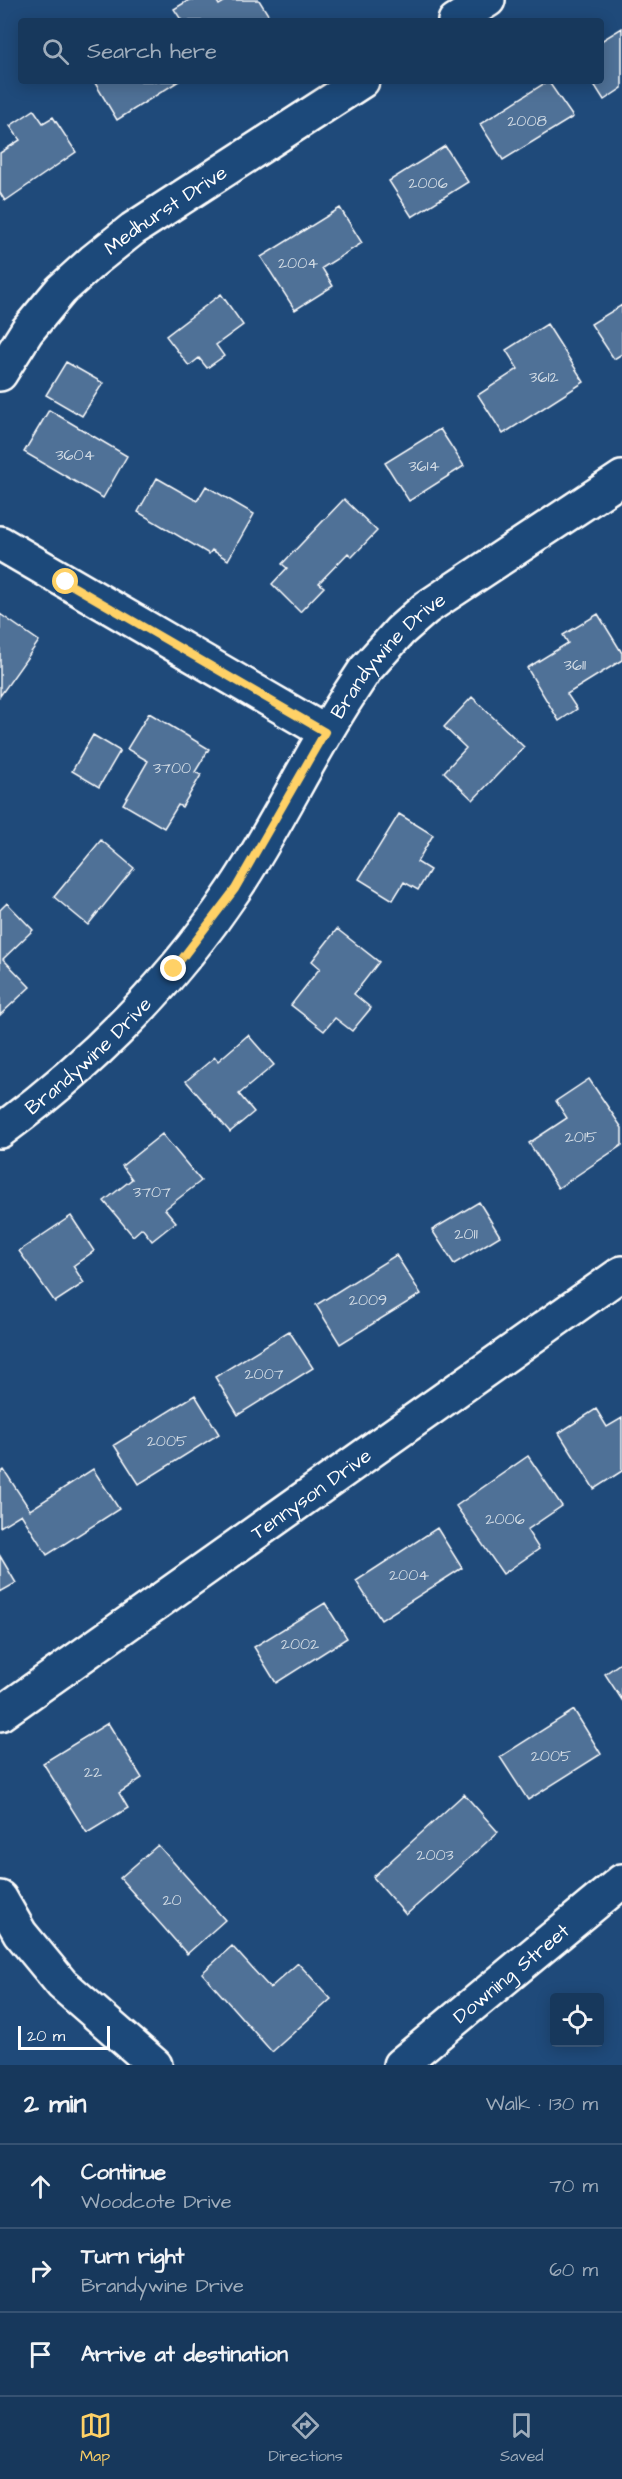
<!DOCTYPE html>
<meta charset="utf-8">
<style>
:root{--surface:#17385c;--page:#244365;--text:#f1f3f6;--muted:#9eacbb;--line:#365272;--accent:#ffd166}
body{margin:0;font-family:"Architects Daughter",sans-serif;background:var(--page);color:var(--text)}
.controls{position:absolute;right:18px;bottom:18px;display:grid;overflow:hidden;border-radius:6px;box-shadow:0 3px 15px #0003}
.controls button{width:54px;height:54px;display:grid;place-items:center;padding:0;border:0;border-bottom:2px solid var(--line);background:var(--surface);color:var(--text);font:30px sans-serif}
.scale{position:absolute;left:18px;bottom:15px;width:92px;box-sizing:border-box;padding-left:6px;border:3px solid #fff;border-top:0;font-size:16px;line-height:21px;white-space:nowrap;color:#fff;-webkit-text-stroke:4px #1f4a7a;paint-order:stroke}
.stop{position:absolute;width:18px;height:18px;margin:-14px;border:4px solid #ffd166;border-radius:50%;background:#fff}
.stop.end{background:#ffd166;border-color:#fff;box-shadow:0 2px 6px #0008}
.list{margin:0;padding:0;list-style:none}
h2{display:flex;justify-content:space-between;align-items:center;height:78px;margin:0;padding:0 24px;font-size:26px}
h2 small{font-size:20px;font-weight:400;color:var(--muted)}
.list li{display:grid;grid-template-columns:39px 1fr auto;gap:18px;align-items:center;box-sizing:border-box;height:84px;padding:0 24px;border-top:2px solid var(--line)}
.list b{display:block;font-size:22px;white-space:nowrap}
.list p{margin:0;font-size:20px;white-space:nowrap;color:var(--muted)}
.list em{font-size:20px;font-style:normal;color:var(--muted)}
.icon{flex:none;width:33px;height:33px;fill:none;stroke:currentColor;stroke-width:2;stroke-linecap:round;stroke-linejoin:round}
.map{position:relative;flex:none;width:622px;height:2065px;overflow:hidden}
.search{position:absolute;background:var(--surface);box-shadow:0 3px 15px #0003;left:18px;right:18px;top:18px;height:66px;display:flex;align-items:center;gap:15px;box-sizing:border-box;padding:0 21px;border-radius:6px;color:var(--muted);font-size:22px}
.sheet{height:330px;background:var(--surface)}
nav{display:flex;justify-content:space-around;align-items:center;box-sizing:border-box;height:84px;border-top:2px solid var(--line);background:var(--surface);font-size:16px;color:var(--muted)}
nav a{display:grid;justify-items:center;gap:3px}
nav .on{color:var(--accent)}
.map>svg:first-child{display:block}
.building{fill:#507197;stroke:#fff;stroke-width:1.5}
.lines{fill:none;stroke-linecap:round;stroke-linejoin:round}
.minor-casing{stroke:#fff;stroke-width:38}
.minor{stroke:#1f4a7a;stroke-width:33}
.route{stroke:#ffd166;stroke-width:8}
.labels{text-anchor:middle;stroke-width:5;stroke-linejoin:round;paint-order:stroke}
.number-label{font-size:16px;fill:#d3dce5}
.street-label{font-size:20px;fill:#fff;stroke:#1f4a7a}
</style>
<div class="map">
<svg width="622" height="2065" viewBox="0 0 622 2065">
<rect width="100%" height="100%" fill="#1f4a7a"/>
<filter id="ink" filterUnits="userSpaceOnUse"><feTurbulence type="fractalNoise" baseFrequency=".0167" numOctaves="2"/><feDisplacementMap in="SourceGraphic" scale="12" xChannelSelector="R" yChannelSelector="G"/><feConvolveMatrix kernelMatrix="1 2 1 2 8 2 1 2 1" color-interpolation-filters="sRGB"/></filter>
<g filter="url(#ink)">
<path class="building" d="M189,0H216L219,5L227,0H259L272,21H182L174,9Z
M622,28V88L604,100L592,81H601V41Z
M99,81H179L117,120L95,83Z
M548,81L573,117L503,160L480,124Z
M34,110L43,123L53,117L76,152L5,201L0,193V153L20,140L10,126Z
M445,146L468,182L412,217L389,181Z
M340,208L362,243L322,268L333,286L295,310L261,257Z
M221,294L243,325L216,345L224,356L207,368L199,358L189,366L166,336Z
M622,305V354L614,359L591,324Z
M547,324L584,382L503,434L478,395L518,369L506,350Z
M66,362L103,383L82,416L46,395Z
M49,410L127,456L103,498L24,452Z
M440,429L464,466L409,501L385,463Z
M157,478L197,501L206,486L254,514L228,560L212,550L209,554L138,512Z
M344,499L377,531L352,557L348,553L319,583L324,587L300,612L272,584L287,568L282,564Z
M0,614L39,641L0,696Z
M598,614L622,653V660L567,694L577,709L559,721L527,668L568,643L563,635Z
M472,697L524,747L473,800L444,772L466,748L444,727Z
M149,713L209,749L195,772L201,775L182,807L178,805L164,828L123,804L148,761L127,749Z
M93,735L120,751L99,787L72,771Z
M399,814L433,835L417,862L430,870L418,890L404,882L393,900L359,879Z
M101,840L134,868L88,925L54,897Z
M7,903L33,930L3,959L30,987L0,1015V910Z
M337,929L379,962L354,994L371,1008L352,1031L335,1018L324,1031L291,1005L320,968L312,961Z
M248,1035L274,1065L239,1094L254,1112L230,1132L186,1081L215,1057L218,1061Z
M589,1079L622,1128V1145L558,1188L529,1143L567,1118L556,1101Z
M162,1134L201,1181L165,1209L176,1222L152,1241L142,1228L133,1236L104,1201L132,1179L122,1166Z
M479,1202L500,1236L454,1264L432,1230Z
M71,1216L94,1251L73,1266L84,1283L55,1302L19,1251Z
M396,1255L421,1294L340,1344L316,1305Z
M289,1331L313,1368L238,1415L215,1377Z
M195,1395L219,1434L139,1484L114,1445Z
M596,1409L607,1427L622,1418V1471L594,1489L559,1433Z
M528,1456L562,1506L527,1530L539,1549L503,1574L456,1506Z
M93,1469L119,1509L47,1555L21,1514L0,1527V1473L4,1470L30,1510Z
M437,1528L462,1568L381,1620L356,1581Z
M0,1556L16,1583L0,1592Z
M325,1603L347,1638L276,1683L254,1647Z
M622,1662V1700L605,1674Z
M574,1710L601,1754L528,1800L500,1757Z
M108,1723L142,1778L119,1793L128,1808L87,1833L43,1763Z
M464,1794L498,1832L406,1915L373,1877Z
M158,1845L225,1920L187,1954L120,1878Z
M232,1946L270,1988L298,1963L331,1999L272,2052L202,1973Z"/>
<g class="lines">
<g class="minor-casing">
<g id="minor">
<path d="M455,21L488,0"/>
<path id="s1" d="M0,374L27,331L61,290L93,261L133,229L362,81"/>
<path d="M0,543L325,732"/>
<path id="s2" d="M0,1131C91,1064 171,984 234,890C276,828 307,759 348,696L365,670L400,631L426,608L622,478"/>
<path id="s3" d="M0,1714L622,1273"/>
<path d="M0,1898L20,1933L62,1984L155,2065"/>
<path id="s4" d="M400,2065L622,1881"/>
</g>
</g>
<use href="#minor" class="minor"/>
</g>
</g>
<g class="lines" filter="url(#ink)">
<path class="route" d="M66,582L325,732L235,889L174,969"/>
</g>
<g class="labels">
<g class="number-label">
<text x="527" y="126">2008</text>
<text x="428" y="188">2006</text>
<text x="298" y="268">2004</text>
<text x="544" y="382">3612</text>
<text x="75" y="460">3604</text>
<text x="424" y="471">3614</text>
<text x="575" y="670">3611</text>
<text x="172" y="773">3700</text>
<text x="581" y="1142">2015</text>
<text x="152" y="1197">3707</text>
<text x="466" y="1239">2011</text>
<text x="368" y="1305">2009</text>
<text x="264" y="1379">2007</text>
<text x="167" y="1446">2005</text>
<text x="505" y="1524">2006</text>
<text x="409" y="1580">2004</text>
<text x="300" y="1649">2002</text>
<text x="551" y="1761">2005</text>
<text x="93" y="1777">22</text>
<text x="435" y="1860">2003</text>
<text x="172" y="1905">20</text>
</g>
<g class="street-label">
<text dy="7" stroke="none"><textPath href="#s1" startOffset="236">Medhurst Drive</textPath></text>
<text dy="7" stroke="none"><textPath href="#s2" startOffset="620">Brandywine Drive</textPath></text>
<text dy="7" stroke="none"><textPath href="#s2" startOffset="116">Brandywine Drive</textPath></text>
<text dy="7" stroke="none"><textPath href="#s3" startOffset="381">Tennyson Drive</textPath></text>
<text dy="7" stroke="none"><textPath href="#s4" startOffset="144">Downing Street</textPath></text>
</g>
</g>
</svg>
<div class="controls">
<button><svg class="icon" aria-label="locate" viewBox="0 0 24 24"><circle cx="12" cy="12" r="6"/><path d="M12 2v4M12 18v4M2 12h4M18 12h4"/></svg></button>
</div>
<div class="scale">20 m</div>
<div class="stop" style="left:66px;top:582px"></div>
<div class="stop end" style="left:174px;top:969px"></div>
<div class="search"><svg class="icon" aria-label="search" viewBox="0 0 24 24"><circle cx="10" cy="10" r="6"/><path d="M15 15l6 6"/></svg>Search here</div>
</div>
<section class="sheet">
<h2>2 min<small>Walk · 130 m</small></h2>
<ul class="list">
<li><svg class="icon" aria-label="ahead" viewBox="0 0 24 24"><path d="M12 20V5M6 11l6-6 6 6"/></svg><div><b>Continue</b><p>Woodcote Drive</p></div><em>70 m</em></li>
<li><svg class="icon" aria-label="right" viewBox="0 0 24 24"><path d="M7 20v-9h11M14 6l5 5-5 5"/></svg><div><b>Turn right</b><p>Brandywine Drive</p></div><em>60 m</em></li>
<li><svg class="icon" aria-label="arrive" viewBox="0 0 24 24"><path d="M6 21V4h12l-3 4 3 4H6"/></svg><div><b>Arrive at destination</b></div></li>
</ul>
</section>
<nav>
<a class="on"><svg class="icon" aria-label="map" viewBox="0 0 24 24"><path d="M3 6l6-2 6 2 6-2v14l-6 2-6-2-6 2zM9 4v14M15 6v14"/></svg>Map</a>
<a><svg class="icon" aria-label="directions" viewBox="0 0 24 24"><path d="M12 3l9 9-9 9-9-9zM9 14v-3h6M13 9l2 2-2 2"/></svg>Directions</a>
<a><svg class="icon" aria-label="saved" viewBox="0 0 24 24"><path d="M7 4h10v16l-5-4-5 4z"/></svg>Saved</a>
</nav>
